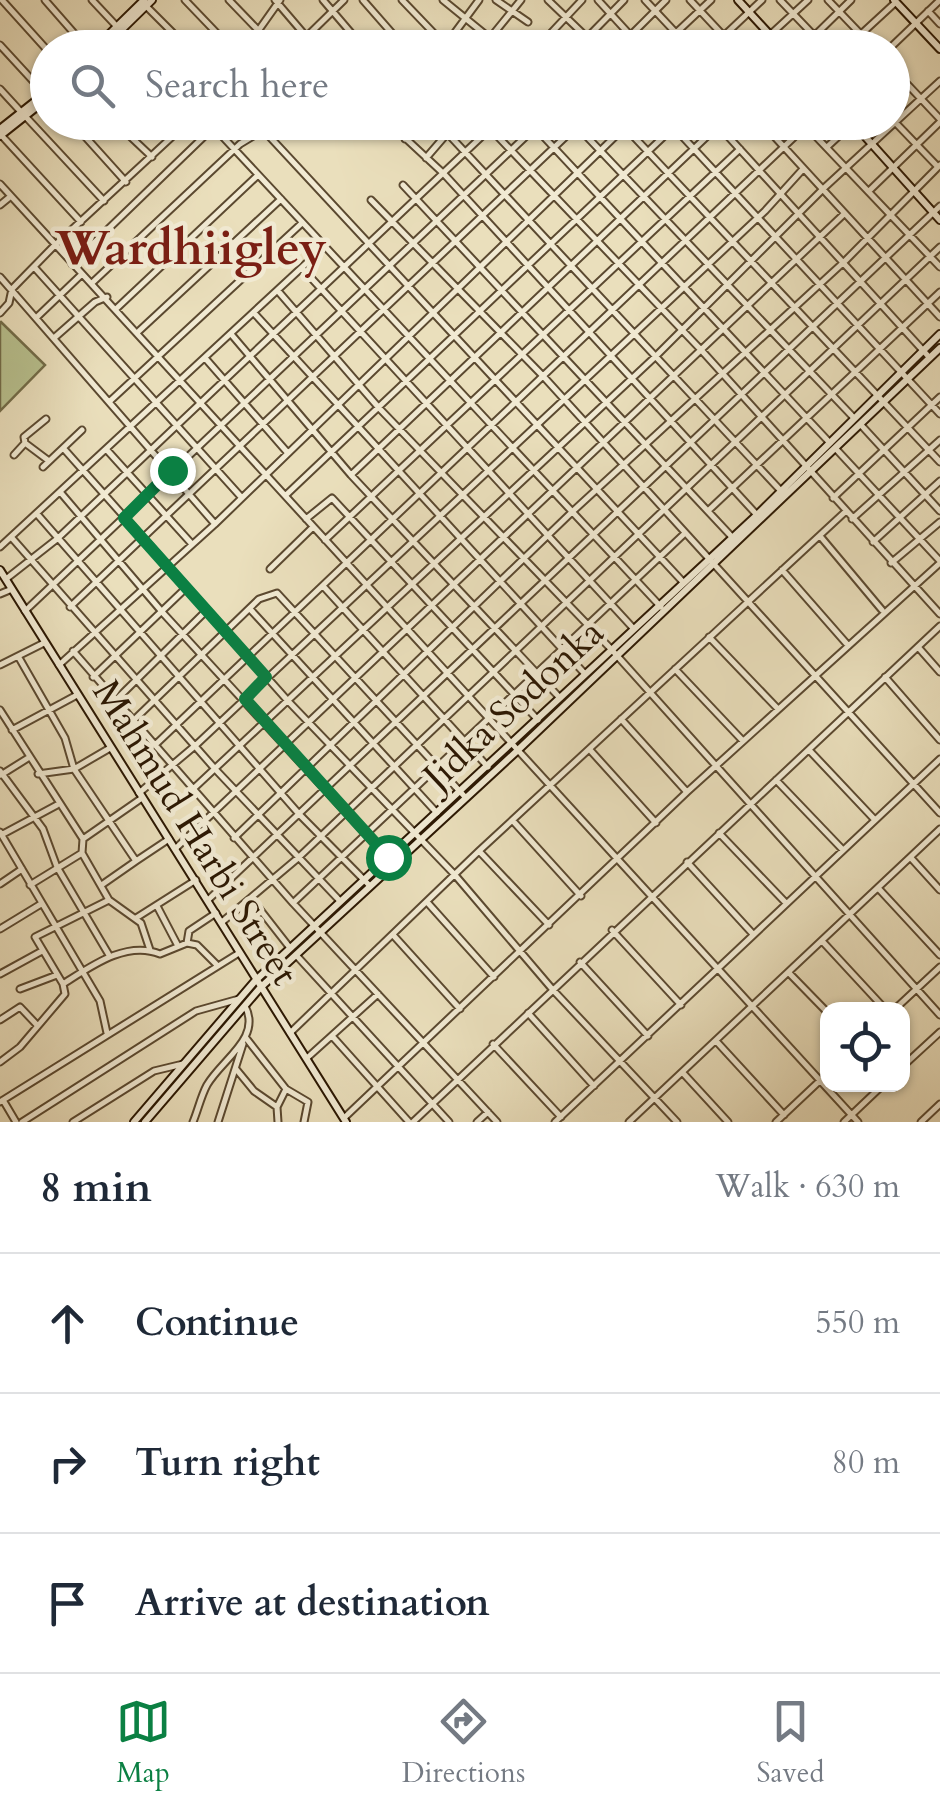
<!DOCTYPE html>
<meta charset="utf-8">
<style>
:root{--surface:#fff;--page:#f6f6f7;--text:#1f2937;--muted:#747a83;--line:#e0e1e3;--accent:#0b8043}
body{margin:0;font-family:Cardo,serif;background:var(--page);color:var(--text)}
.controls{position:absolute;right:30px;bottom:30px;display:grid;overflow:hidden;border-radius:20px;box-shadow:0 2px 8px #0004}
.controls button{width:90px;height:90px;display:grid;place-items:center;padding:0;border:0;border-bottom:2px solid var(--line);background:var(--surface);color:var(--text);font:50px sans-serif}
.stop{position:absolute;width:30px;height:30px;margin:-22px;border:8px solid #0b8043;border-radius:50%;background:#fff}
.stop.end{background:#0b8043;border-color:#fff;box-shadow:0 2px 10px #0008}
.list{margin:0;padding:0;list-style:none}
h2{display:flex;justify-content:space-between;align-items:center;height:130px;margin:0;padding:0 40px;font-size:42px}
h2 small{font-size:32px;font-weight:400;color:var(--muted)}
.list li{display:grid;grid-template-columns:65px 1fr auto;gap:30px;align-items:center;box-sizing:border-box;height:140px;padding:0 40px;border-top:2px solid var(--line)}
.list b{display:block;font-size:38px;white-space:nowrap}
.list em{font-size:32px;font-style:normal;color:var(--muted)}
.icon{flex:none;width:55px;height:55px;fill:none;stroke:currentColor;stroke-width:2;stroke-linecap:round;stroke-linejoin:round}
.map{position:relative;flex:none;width:940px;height:1122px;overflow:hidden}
.search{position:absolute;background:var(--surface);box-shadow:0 2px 8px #0004;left:30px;right:30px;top:30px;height:110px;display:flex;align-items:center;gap:25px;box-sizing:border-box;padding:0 35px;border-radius:55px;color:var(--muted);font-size:38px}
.sheet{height:550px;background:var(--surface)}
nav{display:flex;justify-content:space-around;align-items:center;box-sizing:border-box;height:140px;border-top:2px solid var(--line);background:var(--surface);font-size:28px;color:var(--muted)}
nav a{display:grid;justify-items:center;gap:5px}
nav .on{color:var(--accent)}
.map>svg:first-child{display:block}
.green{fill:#b8c18f;stroke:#726c48;stroke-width:2.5}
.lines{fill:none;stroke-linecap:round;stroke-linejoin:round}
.street-casing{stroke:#5b4930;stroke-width:9}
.secondary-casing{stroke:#2b1702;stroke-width:10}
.street{stroke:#f1ead3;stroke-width:5}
.secondary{stroke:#f1ead3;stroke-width:6}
.route{stroke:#0b8043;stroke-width:12}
.labels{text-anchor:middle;stroke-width:9;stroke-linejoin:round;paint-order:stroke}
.street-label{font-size:38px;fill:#2b1702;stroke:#f1ead3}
.district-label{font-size:48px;font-weight:bold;fill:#7a1f14;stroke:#f1ead3}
</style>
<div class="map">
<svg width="940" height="1122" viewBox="0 0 940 1122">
<rect width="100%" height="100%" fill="#eadfbc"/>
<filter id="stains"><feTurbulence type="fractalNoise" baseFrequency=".002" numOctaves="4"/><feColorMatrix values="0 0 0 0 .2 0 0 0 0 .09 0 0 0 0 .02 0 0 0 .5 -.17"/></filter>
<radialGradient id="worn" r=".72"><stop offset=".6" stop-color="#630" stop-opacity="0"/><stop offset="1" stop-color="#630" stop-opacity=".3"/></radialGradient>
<path class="green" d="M1,322L45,365L0,411V323Z"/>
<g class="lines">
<g class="street-casing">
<path id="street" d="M2,0L48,51
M45,0L87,48
M92,0L137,48
M185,0L231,48
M229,0L256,28
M275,0L316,48
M323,0L364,48
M363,0L405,48
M402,0L448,48
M443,0L502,48
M496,0L528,22
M548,0L598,48
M598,0L642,48
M645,0L690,48
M690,0L735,48
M780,0L826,48
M828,0L874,48
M146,6L188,48
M928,11L940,24
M545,40L553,48
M0,45L45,94
M445,46L479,0
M246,48L280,0
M295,48L344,0
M482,48L521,0
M537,48L582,0
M577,48L624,0
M618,48L666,0
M660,48L711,0
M711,48L762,0
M756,48L808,0
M802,48L851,0
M846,48L896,2
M890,48L940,0
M892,68L940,119
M892,86L901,78
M0,89L22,113
M26,117L104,201
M892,119L938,167
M72,122L126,182
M115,122L152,157
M164,122L176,134
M209,122L661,607
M256,122L683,582
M388,122L444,174L757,515
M437,122L781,491
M484,122L703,352L940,614
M530,122L830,443
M573,122L854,418
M620,122L940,462
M669,122L940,414
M715,122L929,357
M761,122L940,317
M806,126L940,267
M1,135L81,222
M405,139L419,122
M827,147L854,122
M426,158L457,122
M0,184L858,1122
M403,185L732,537
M869,191L940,122
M371,200L543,376L940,813
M0,205L11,196
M72,264L219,122
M35,268L242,498
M302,268L633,628
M0,277L215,524
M92,283L240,144L263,130
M278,291L379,408L611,649L940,1015
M117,308L258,175
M0,313L9,303L12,289L54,246L188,122
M254,313L585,674
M36,318L82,274
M139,331L281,199
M231,334L351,475L560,698
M54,338L95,302L107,297
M205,358L287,452
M109,402L302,223
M861,425L940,511
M25,443L49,461
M64,449L288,701L455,875L553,990L677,1122
M106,449L191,543
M836,449L940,561
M14,455L25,443L24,437L46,419
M43,467L82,430
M351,475L722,122
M61,493L163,613L387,857
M286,495L679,122
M833,498L940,397
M710,509L940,292
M37,514L299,814L370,886
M306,519L332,498L538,720
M852,519L940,440
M820,536L882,610
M12,538L216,770L340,901
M325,540L740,149
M873,542L940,481
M0,547L325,246
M891,563L940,522
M270,569L312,528
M782,570L846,643
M6,579L57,539L497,122
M323,586L488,767
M0,594L12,589
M70,607L581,122
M250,609L437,813
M25,611L541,122
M709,637L778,709
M918,647L940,672
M73,651L293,903L497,1122
M18,656L65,738L74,769L136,861L169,839
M0,665L44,643
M59,665L215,524L630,122
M675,669L743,741
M93,677L187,587
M885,677L940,740
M115,701L207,610
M0,710L83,839L82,853L109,900L141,923L150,950
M135,719L259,599L277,593L466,798
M621,719L686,791
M12,730L77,695
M155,745L810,122
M809,750L875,820
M591,751L656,823
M0,771L43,829L57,867L109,955
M38,774L74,769L110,748
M1,775L28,758
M776,780L843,850
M192,790L656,356L824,188L940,81
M139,793L196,745L765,211L803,169
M513,821L581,896
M0,832L100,1001L107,1033
M719,833L786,903
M3,834L57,805
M234,838L572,512L845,261L940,165
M83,839L142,798
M175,849L844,214
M479,851L549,925
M911,858L940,890
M687,862L752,933
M0,884L22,869
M103,884L136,861
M30,885L82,853
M879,889L940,955
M208,900L940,206
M427,902L494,977
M293,903L683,535
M157,906L178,946
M258,907L290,948
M136,918L196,880
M222,922L298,858L940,247
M0,929L41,904
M612,930L681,1005
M394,936L460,1009
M823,942L885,1009
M187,943L197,945L216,964
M296,955L449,1122
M580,962L648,1036
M789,973L828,1013
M0,974L42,951
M63,984L35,937L109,900
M20,989L57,975
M895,1009L940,967
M528,1013L594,1086
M0,1020L20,1007L37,1025
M290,1033L479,851L845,512
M332,1036L409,1122
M246,1038L286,1089L308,1102L304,1122
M717,1042L784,1115
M493,1044L561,1117
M307,1058L378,994
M0,1062L20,1047L65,994L63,984C90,967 126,940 160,954L187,943L189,931L216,913
M902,1067L940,1032
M236,1069L254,1091L277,1107
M683,1073L728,1122
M3,1100L16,1122
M0,1102L239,953
M344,1118L687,792L940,563
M22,1122L196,1011L239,999
M73,1122L154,1071L183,1064
M193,1122C198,1110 201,1096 207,1085C222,1059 262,1038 245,1006
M218,1122L243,1044
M278,1122L277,1107L286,1089
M413,1122L940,626
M477,1122L488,1112
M555,1122L940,759
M629,1122L940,829
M776,1122L828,1073
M844,1122L884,1084
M921,1122L940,1104"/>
</g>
<g class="secondary-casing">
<path id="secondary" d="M738,0L782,48
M894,0L940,49
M95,48L144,0
M103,48L152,0
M852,122L940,220
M0,129L48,91
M0,136L48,98
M0,570L346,1122
M134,1122L255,981L757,515L940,334
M145,1122L260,988L518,750L940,348"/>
</g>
<use href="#street" class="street"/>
<use href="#secondary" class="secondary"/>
</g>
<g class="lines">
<path class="route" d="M172,470L124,518L266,677L245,699L388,857"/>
</g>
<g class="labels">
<g class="street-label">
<text transform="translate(513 704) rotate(-43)" y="13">Jidka Sodonka</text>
<text transform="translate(196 832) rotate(58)" y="13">Mahmud Harbi Street</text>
</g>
<g class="district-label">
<text x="191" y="264">Wardhiigley</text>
</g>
</g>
<rect width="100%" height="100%" filter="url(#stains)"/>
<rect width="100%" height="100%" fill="url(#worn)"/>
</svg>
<div class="controls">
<button><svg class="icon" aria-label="locate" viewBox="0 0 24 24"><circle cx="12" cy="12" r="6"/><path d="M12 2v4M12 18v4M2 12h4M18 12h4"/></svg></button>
</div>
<div class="stop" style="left:388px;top:857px"></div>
<div class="stop end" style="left:172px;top:470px"></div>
<div class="search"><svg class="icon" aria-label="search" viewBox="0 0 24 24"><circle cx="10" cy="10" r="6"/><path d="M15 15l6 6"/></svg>Search here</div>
</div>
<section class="sheet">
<h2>8 min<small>Walk · 630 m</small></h2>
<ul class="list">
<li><svg class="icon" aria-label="ahead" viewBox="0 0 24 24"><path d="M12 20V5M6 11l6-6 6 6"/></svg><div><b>Continue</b></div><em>550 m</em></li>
<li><svg class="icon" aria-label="right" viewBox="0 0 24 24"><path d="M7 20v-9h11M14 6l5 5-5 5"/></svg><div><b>Turn right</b></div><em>80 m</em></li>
<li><svg class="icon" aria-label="arrive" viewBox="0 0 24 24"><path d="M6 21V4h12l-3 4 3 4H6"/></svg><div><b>Arrive at destination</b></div></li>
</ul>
</section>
<nav>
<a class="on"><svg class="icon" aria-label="map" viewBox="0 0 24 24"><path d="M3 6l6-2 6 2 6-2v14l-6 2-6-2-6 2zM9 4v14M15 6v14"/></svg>Map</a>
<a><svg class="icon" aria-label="directions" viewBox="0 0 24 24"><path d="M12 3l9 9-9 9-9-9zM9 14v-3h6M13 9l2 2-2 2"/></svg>Directions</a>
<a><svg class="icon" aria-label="saved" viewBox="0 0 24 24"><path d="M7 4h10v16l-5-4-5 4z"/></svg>Saved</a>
</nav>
